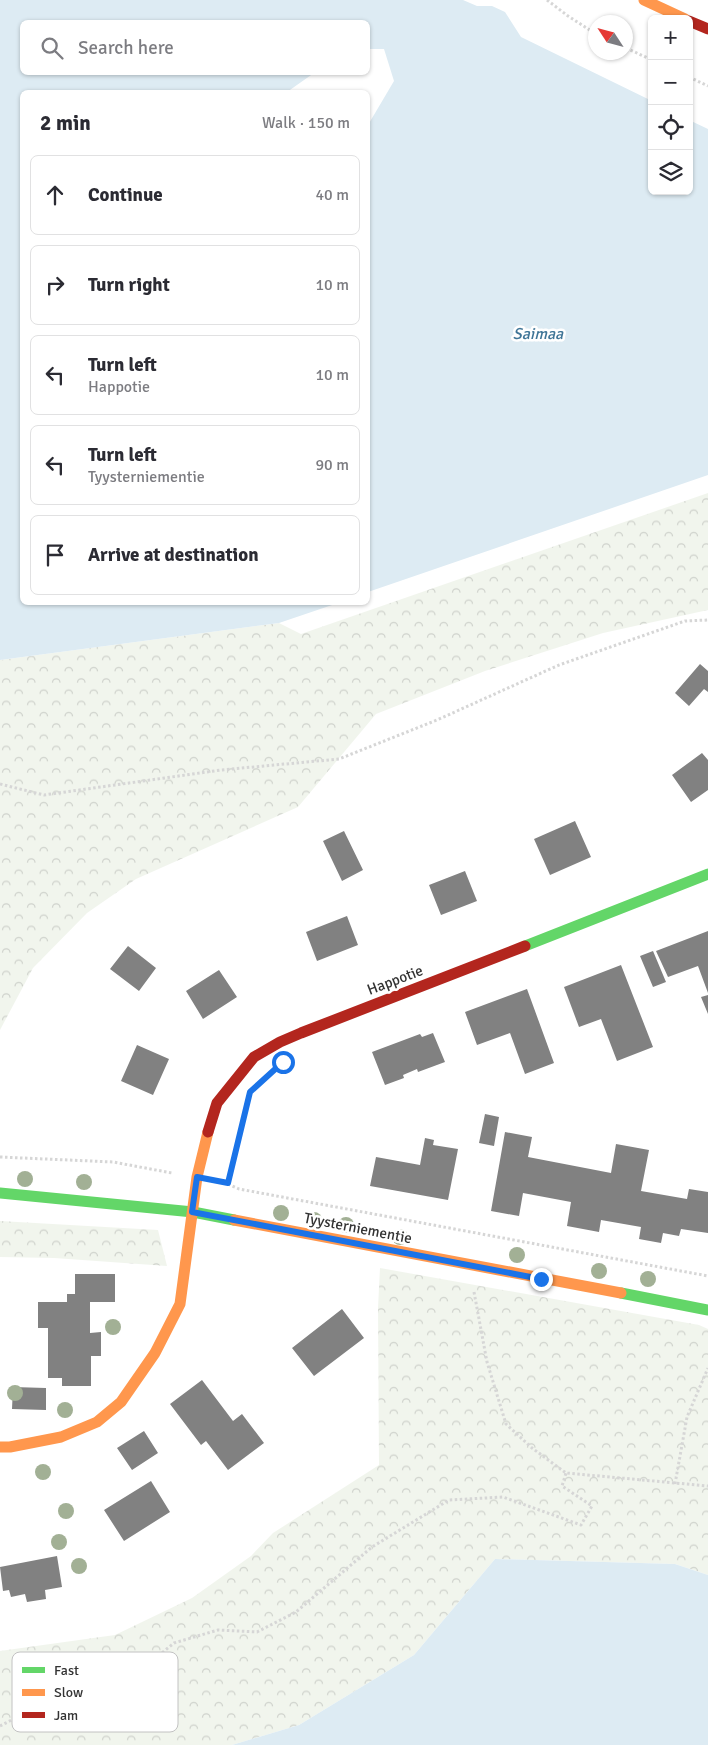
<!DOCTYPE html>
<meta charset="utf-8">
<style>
:root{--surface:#fff;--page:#f7f7f7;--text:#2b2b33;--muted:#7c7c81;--line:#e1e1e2}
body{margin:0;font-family:Signika,sans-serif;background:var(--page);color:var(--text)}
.controls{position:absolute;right:15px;top:15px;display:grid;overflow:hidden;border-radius:8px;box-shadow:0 1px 4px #0004}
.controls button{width:45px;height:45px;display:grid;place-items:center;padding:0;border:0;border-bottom:1px solid var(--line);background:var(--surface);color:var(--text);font:25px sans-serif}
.compass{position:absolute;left:588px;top:15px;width:45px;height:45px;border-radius:50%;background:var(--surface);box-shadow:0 1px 4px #0004;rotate:306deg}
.stop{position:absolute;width:15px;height:15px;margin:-11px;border:4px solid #1a73e8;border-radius:50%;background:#fff}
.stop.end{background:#1a73e8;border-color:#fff;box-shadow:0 1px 5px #0008}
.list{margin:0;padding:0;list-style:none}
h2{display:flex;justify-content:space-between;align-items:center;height:65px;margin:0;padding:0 20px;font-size:21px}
h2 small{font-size:16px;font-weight:400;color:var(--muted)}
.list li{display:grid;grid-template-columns:32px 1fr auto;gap:15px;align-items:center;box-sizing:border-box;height:80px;margin:0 10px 10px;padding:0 10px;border:1px solid var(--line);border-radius:8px}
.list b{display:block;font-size:19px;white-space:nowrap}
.list p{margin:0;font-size:16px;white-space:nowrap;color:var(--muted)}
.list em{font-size:16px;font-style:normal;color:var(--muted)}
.icon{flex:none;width:28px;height:28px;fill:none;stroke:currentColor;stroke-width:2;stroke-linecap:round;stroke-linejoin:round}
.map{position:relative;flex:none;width:708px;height:1745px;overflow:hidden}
.search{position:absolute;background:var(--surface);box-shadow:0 1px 4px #0004;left:20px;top:20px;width:350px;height:55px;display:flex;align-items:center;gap:12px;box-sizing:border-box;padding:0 18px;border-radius:8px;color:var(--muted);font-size:19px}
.panel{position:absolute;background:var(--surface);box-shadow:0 1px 4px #0004;left:20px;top:90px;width:350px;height:515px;border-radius:8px}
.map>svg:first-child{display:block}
.forest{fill:url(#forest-crowns)}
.water{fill:#ddebf3}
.building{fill:#818181}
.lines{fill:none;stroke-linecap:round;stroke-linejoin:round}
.path{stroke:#d6d6d6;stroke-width:3;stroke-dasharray:2.5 2.5;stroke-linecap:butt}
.fast{stroke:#63d668;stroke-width:11}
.slow{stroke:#ff974d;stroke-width:11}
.jam{stroke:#b3261e;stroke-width:11}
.tree{fill:#a2b095}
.route{stroke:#1a73e8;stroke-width:6}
.labels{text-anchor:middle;stroke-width:5;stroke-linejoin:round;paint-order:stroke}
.street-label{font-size:15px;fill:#333;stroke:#fff}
.water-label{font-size:16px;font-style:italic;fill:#3f7597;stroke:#fff}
.key{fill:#fff;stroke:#c2c2c2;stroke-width:1}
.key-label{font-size:14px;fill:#333}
</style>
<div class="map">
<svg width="708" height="1745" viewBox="0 0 708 1745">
<defs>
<pattern id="forest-crowns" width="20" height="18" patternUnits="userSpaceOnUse" patternTransform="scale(1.25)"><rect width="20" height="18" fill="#f1f5ed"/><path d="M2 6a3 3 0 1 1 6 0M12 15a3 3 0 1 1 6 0" fill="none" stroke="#cfd2cc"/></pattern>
</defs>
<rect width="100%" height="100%" fill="#fff"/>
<path class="forest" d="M708,493V610L603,633L485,671L376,714L298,807L136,879L87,913L33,968L0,1030V660L279,623L301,634Z
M0,1221L158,1230L167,1266L54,1258L0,1257Z
M380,1268L699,1325L708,1329V1575L675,1564L495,1559L414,1655L299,1725L232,1745H0V1651L115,1635L192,1598L251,1556L273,1533L379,1465L378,1308Z"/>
<path class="water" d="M0,0H463L477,6H492L505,12L521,37L652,101V191H689V120L708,129V475L368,592V125L394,81L384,49H368V22H22V72L314,73L287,92H22V602L338,603L279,623L0,660Z
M495,1559L675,1564L708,1575V1745H232L299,1725L414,1655Z"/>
<path class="building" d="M700,664L708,671V692L704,689L689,706L675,693Z
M702,753L708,760V790L691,802L672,775Z
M575,821L591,857L550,875L534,839Z
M344,831L363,870L342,881L323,841Z
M465,871L477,901L441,915L429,885Z
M347,916L358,945L317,961L306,932Z
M708,931V993L698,966L668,977L656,951Z
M128,946L156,968L139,991L110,969Z
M653,951L666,982L653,987L640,956Z
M621,965L653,1047L617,1061L601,1019L579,1027L564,987Z
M219,970L237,997L203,1019L186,991Z
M527,989L554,1063L525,1074L510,1033L477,1045L465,1012Z
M708,995V1014L701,997Z
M433,1033L445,1062L418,1072L417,1069L403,1075L404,1078L385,1085L372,1052L420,1034L422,1037Z
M137,1045L169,1059L153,1095L121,1081Z
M485,1114L499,1117L494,1146L479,1143Z
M505,1132L532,1137L528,1157L611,1173L616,1144L649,1150L641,1191L687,1199L689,1189L708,1192V1233L681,1229L679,1236L663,1233L661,1243L639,1239L641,1227L601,1220L599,1232L567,1226L571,1202L523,1193L519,1216L491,1211Z
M425,1138L434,1140L433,1145L458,1149L448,1200L370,1186L376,1157L420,1165Z
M75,1274H115V1302H90V1333L101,1332V1356H91V1386H62V1378H48V1328H38V1302H67V1294H75Z
M342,1309L364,1338L314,1376L292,1348Z
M202,1380L233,1421L242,1414L264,1443L228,1470L206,1441L201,1445L170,1404Z
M13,1387L46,1388V1410L12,1409Z
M144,1431L158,1453L132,1470L117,1448Z
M151,1481L170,1512L124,1541L104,1510Z
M57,1556L62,1587L45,1590L46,1599L27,1602L25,1594L11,1597L9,1590L3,1591L0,1567Z"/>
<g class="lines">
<path class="path" d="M547,0L568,16L596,34
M626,48L652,60
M689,77L708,86
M0,784L44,795L221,770L339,759L437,720L559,665L685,621L708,620
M0,1157L113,1162L172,1173
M223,1182L228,1183L245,1112
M228,1184L239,1189L708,1276
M474,1292L487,1362L506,1424L532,1448L566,1473L708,1486
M675,1484L687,1417L708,1368
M0,1726L52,1699L136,1674L174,1643L218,1630L257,1632L296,1612L372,1547L449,1500L503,1497L581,1525L592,1506L562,1486L566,1473"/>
<path class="fast" d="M525,946L708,874
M0,1193L193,1212L234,1220
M621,1293L708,1310"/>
<path class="slow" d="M644,0L685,19
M234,1220L621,1293
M0,1447H10L61,1437L97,1422L121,1402L155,1353L180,1304L197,1177L208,1132"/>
<path class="jam" d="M689,21L708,29
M208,1132L217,1103L254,1057L280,1042L301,1033L525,946"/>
</g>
<g class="tree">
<circle cx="25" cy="1179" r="8"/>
<circle cx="84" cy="1182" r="8"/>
<circle cx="281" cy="1213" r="8"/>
<circle cx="314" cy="1220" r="8"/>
<circle cx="346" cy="1225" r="8"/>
<circle cx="400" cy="1237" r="8"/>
<circle cx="517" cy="1255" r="8"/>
<circle cx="599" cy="1271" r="8"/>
<circle cx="648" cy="1279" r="8"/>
<circle cx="113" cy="1327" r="8"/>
<circle cx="15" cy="1393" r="8"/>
<circle cx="65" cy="1410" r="8"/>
<circle cx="43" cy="1472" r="8"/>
<circle cx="66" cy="1511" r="8"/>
<circle cx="59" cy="1542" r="8"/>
<circle cx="79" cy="1566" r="8"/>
</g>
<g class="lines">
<path class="route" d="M283,1062L250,1092L228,1183L197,1177L192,1212L541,1279"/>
</g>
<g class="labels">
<g class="street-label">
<text transform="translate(395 980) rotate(-21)" y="5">Happotie</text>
<text transform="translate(358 1228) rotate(11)" y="5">Tyysterniementie</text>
</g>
<g class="water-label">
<text x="538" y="339">Saimaa</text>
</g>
</g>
<rect x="12" y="1652" width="166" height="80" rx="8" class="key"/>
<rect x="22" y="1667" width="23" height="6" fill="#63d668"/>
<rect x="22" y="1689" width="23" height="7" fill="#ff974d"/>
<rect x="22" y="1712" width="23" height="6" fill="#b3261e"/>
<g class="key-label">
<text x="54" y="1675">Fast</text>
<text x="54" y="1697">Slow</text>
<text x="54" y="1720">Jam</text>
</g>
</svg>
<div class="controls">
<button>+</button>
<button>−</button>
<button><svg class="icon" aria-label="locate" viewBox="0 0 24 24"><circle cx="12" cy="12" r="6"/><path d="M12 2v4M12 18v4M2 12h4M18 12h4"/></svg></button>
<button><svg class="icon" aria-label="layers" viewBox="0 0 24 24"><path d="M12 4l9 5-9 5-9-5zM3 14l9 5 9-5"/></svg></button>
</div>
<svg class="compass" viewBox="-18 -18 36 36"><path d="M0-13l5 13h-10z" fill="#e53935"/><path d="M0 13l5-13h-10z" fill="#7c7c81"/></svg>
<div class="stop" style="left:283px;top:1062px"></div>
<div class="stop end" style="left:541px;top:1279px"></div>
<div class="search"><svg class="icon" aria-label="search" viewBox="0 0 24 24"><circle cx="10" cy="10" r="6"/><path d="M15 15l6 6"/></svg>Search here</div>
<section class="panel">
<h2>2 min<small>Walk · 150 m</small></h2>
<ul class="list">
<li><svg class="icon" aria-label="ahead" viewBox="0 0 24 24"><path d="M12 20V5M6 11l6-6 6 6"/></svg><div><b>Continue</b></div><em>40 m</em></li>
<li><svg class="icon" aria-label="right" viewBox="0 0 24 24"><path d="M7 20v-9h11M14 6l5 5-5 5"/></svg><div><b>Turn right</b></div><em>10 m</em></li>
<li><svg class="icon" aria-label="left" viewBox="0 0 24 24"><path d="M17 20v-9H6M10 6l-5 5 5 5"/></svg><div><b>Turn left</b><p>Happotie</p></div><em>10 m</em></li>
<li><svg class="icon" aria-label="left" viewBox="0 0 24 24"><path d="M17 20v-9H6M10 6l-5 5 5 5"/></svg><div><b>Turn left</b><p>Tyysterniementie</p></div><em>90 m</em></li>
<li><svg class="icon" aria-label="arrive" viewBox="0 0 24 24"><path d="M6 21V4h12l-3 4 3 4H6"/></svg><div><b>Arrive at destination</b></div></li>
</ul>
</section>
</div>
